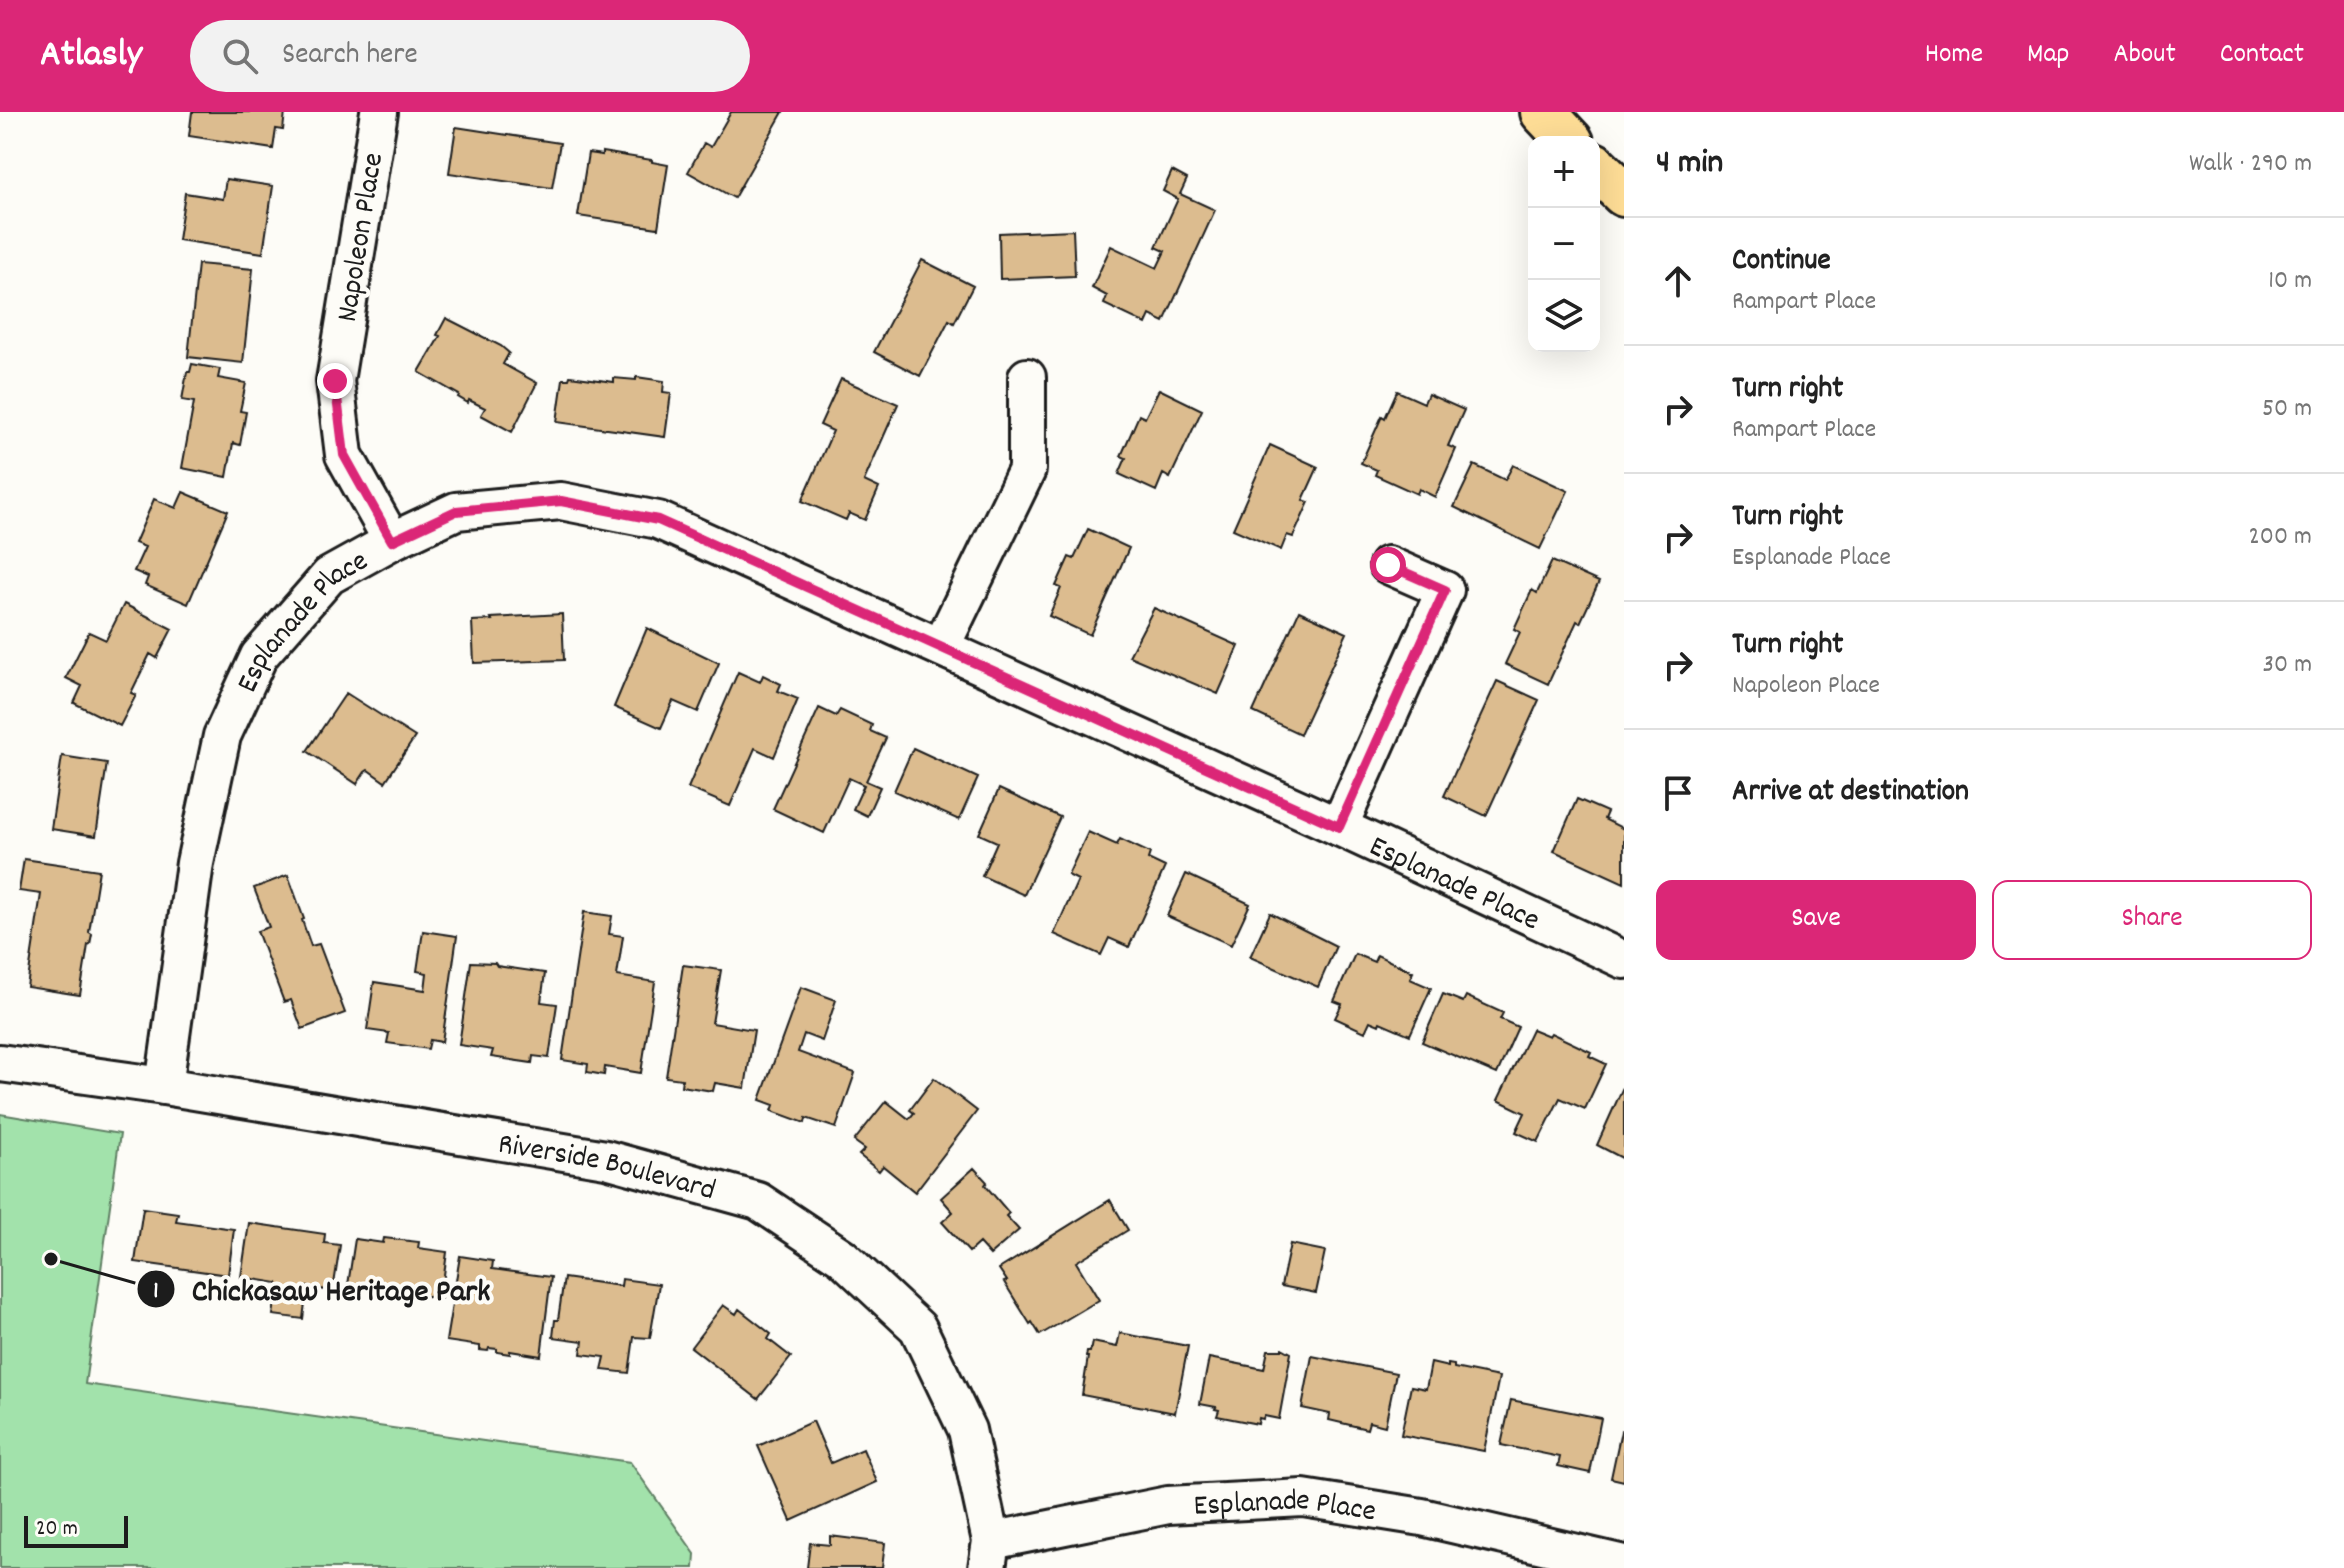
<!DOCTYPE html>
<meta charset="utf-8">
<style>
:root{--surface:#fff;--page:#f2f2f2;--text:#222;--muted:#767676;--line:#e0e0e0;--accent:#db2777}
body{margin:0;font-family:Dekko,sans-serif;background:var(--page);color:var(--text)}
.controls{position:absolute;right:24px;top:24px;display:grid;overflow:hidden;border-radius:16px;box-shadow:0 8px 32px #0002}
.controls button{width:72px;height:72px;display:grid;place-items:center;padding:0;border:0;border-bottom:2px solid var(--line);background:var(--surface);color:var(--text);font:40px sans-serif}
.scale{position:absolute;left:24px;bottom:20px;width:104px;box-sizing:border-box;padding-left:8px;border:4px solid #1c1c1c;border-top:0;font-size:22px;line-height:28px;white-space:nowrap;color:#1c1c1c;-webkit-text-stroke:6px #fdfcf7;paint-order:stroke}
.stop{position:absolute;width:24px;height:24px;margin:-18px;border:6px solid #db2777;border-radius:50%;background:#fff}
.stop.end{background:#db2777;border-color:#fff;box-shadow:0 2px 8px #0008}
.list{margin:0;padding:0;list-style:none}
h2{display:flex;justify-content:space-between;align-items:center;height:104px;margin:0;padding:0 32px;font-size:34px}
h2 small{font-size:26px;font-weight:400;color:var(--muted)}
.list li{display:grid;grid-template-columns:52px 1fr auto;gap:24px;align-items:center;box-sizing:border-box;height:128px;padding:0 32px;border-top:2px solid var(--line)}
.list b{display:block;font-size:30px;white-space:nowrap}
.list p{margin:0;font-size:26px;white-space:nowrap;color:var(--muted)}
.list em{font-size:26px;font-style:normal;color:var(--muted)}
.actions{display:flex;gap:16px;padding:24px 32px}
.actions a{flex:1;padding:18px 0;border:2px solid var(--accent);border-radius:16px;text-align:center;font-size:28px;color:var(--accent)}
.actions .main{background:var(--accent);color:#fff}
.icon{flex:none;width:44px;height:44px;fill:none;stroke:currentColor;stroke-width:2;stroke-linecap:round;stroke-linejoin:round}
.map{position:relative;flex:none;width:1624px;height:1456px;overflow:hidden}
header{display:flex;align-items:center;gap:48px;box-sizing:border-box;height:112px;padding:0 40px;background:var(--accent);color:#fff}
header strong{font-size:38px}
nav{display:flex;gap:44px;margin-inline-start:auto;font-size:28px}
.search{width:560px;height:72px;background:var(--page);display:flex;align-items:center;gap:20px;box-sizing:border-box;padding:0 28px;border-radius:44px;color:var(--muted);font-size:30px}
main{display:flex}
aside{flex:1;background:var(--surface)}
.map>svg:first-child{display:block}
.green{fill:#a2e2ab;stroke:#5f7f64;stroke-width:2}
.building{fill:#dcbc8f;stroke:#1c1c1c;stroke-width:2}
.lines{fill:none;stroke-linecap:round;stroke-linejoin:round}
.street-casing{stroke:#1c1c1c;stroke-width:42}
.highway-casing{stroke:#1c1c1c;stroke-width:50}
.street{stroke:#fdfcf7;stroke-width:36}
.highway{stroke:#fedd96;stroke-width:44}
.route{stroke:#db2777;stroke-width:10}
.labels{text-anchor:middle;stroke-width:8;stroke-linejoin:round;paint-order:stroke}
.street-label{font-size:30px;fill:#1c1c1c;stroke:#fdfcf7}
.leader{fill:none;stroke:#1c1c1c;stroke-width:3}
.callout-dot{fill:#1c1c1c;stroke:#fdfcf7;stroke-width:3}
.mark-label{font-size:24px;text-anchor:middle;font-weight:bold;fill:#fff}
.callout-label{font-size:32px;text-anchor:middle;font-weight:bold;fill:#1c1c1c;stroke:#fdfcf7;stroke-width:8;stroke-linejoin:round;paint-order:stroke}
</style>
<header>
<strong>Atlasly</strong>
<div class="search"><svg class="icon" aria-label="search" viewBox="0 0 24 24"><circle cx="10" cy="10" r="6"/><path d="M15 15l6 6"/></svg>Search here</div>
<nav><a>Home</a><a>Map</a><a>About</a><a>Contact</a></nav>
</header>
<main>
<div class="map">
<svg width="1624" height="1456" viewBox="0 0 1624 1456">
<rect width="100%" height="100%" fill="#fdfcf7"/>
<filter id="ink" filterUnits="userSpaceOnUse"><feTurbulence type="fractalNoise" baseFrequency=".0125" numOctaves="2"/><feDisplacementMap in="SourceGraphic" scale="16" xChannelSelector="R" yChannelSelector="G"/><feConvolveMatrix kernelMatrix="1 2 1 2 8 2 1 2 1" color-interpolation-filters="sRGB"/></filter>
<g filter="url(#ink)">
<path class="green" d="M0,1002L120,1022L85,1272L630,1350L695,1442L694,1456H0Z"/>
<path class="building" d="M192,0H285L283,18L276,17L273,37L189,24Z
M731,0H783L734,86L688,60L704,31L711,35Z
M456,15L560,31L552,76L449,61Z
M602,40L652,48V50L668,53L658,116L578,104L588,41L602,43Z
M1172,59L1187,67L1180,82L1215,98L1164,210L1150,203L1146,212L1104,192L1107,184L1092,176L1111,134L1157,156L1165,139L1156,135L1178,87L1163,79Z
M226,67L273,74L263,141L178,128L185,81L223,87Z
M1073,118L1075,164L1000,167L999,121Z
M922,148L973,174L954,211L949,208L920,264L874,240Z
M198,152L253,157L243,251L188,245Z
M446,206L501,234L509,241L503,252L537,271L512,320L481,303L485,296L469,288L468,291L458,285L459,283L419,260L440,224L437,223Z
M192,252L220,257L218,266L246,271L240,299L246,300L240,333L233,331L227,365L182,356L194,290L182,288L187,260H190Z
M570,264L614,270V266L636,268V265L664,269L663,280L671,281L665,325L557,310L563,267H569Z
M841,267L898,292L864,369L879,376L865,408L849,401L846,408L802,389L833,319L820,313Z
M1159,277L1202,298L1170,366L1163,362L1156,379L1119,362L1126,346L1121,344L1139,303L1145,306Z
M1397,279L1424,291L1428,282L1464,298L1448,334L1456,337L1435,385L1419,377L1417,382L1375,363L1377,358L1361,351L1382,304L1385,306Z
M1270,333L1318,355L1303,388L1309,390L1293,425L1287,423L1281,438L1233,417Z
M1474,353L1505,368L1513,353L1568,379L1540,437L1454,395Z
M183,380L228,399L188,492L145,473L148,465L134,459L145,435L135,431L154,387L176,396Z
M1088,417L1129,436L1090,523L1049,504L1061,476L1056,474L1069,445L1074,447Z
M1552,449L1599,470L1580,511L1577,509L1548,572L1505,552L1520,520L1514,517L1532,478L1537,481Z
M124,492L172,517L157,546L150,542L131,581L136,583L120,614L74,591L82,574L66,566L89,520L106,528Z
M1154,496L1239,534L1218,582L1129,544Z
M1299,499L1347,521L1300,622L1253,600Z
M562,502L564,548L474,551L472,509L492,508L491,506Z
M647,516L719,551L698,600L673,589L661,616L614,595Z
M738,560L760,570L763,563L781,572L778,579L798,587L774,645L755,636L730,694L688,676Z
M1497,569L1539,588L1486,704L1444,684Z
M346,581L415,625L385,670L368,658L365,660L357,672L307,639Z
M819,596L836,604L840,598L872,613L870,619L886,626L866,669L880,675L867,704L853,697L864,673L849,666L824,721L773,697Z
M913,636L978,666L959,708L894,679Z
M62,644L107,651L96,724L51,717Z
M999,677L1060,705L1024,783L982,764L997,730L979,722Z
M1577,687L1607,700L1604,707L1624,717V771L1554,739Z
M1088,720L1117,733L1120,727L1150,741L1148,747L1165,755L1129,835L1109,826L1101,843L1054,822L1078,768L1068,763Z
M24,747L99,758L89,820L92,822L90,832L88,833L80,883L27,875L41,782L19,779Z
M1186,762L1250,792L1231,833L1167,804Z
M288,763L304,807L302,808L311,834L319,832L345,901L302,917L291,888L284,890L257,819L269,815L254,776Z
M584,800L612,804L609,822L623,824L617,864L655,870L641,961L605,955L604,963L587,960L588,952L562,948Z
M1270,801L1336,834L1318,875L1250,845Z
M423,819L457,824L442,930L430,928L428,937L387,931L389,921L367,918L374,870L425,878L427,861L417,859Z
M1355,842L1374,850L1377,843L1413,860L1410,867L1431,876L1410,923L1380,910L1379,913L1370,909L1365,920L1335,906L1342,892L1334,889Z
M471,850L495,851L497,854L545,861L541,890L557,892L549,946L533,944L532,951L491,945L493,938L459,933Z
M683,853L721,858L712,911L754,918L745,976L715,971L713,979L681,974L682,967L666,965Z
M801,875L836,888L822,929L804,922L798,940L855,961L836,1016L806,1006L805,1011L772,999L774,993L760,988Z
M1443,882L1463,890L1466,884L1503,901L1500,907L1518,915L1497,962L1422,930Z
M1532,917L1549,924L1551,921L1591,940L1589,944L1606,952L1585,997L1560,986L1538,1030L1516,1020L1525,1001L1498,988Z
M934,966L977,999L915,1080L883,1054L879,1059L859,1043L865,1037L854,1029L886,989L909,1007L914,1001L910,998Z
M1624,973V1047L1597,1033Z
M974,1056L987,1070L985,1073L1009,1101L1006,1104L1019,1118L990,1143L979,1131L969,1140L942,1110L953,1100L941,1086Z
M1110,1088L1128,1118L1076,1150L1099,1188L1040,1223L1032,1210L1030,1212L1004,1170L1007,1169L999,1157Z
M143,1096L178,1101L176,1109L234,1117L228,1163L135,1150Z
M249,1111L325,1122L324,1131L340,1133L333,1179L307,1175L303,1207L273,1203L278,1171L241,1165Z
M384,1126L419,1130L418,1136L447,1140L441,1186L348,1173L355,1127L383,1131Z
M1290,1132L1325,1139L1316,1181L1281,1174Z
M460,1144L493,1149L492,1157L551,1165L541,1244L510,1239V1242L497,1240V1237L489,1236L488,1239L480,1238V1234L446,1229Z
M564,1166L621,1174L622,1167L659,1172L650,1226L634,1225L629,1261L602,1258L605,1245L581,1242L583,1229L553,1225L555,1208H558Z
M723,1193L736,1202L739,1197L771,1222L768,1227L791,1245L758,1287L691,1235Z
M1120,1221L1188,1234L1175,1301L1082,1283L1088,1245H1086L1087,1240H1090L1092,1230L1117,1235Z
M1282,1236L1291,1241L1279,1307L1264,1304L1263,1307L1259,1306L1258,1312L1217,1304L1219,1298L1215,1297L1216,1295L1200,1292L1209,1246L1264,1257L1268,1238H1282Z
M1312,1244L1396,1261L1385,1314L1369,1310L1367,1317L1329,1308L1330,1302L1302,1296Z
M1431,1251L1448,1255V1252L1454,1253V1256L1499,1265L1484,1339L1401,1323L1411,1274L1426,1277Z
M1511,1288L1601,1306L1590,1361L1558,1354L1560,1345L1501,1333Z
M813,1309L831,1351L863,1337L877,1370L791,1409L758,1334Z
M1621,1319L1624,1320V1369L1611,1366Z
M830,1424L885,1431L882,1456H807L810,1431L830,1433Z"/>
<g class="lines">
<g class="street-casing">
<g id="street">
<path d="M379,0L335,269L344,343L392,429"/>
<path d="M941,535L1027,358V265"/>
<path d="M1339,715L1445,478L1388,453"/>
<path id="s1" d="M0,951L164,974L606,1047L758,1089L842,1145L918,1216L967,1318L991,1429L987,1456"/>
<path id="s2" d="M164,974L195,751L222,624L259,544L329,464L392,429L456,399L561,389L658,408L1339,715L1624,848"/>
<path id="s3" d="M991,1429L1168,1393L1303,1386L1422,1405L1624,1452"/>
</g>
</g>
<g class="highway-casing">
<path id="highway" d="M1543,0L1571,30
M1594,53L1624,82"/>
</g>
<use href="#street" class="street"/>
<use href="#highway" class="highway"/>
</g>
</g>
<g class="lines" filter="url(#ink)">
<path class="route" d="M335,269L344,343L392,429L456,399L561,389L658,408L1339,715L1445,478L1388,453"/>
</g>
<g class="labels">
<g class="street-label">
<text transform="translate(358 125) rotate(-81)" y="10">Napoleon Place</text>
<text dy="10" stroke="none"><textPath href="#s2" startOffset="498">Esplanade Place</textPath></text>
<text dy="10" stroke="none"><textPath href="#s2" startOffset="1772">Esplanade Place</textPath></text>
<text dy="10" stroke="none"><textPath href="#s1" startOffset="616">Riverside Boulevard</textPath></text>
<text dy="10" stroke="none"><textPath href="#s3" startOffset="298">Esplanade Place</textPath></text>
</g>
</g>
<path class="leader" d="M51 1147L156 1177"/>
<g class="callout-dot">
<circle cx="51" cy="1147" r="8"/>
<circle cx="156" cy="1177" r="20"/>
</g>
<g class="mark-label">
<text x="156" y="1185">1</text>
</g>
<g class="callout-label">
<text x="341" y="1188">Chickasaw Heritage Park</text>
</g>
</svg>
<div class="controls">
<button>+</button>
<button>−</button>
<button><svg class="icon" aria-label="layers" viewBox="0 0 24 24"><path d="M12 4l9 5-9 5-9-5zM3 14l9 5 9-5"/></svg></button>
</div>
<div class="scale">20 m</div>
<div class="stop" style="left:1388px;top:453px"></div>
<div class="stop end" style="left:335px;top:269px"></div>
</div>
<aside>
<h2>4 min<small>Walk · 290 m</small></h2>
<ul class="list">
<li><svg class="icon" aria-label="ahead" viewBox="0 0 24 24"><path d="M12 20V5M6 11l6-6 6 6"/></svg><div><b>Continue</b><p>Rampart Place</p></div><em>10 m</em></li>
<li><svg class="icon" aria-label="right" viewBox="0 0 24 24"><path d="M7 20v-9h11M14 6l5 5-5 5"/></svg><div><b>Turn right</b><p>Rampart Place</p></div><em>50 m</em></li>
<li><svg class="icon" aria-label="right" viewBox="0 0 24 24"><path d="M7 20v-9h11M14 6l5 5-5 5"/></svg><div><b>Turn right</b><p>Esplanade Place</p></div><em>200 m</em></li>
<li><svg class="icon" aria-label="right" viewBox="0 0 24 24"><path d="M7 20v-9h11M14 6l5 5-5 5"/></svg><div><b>Turn right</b><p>Napoleon Place</p></div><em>30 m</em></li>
<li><svg class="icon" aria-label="arrive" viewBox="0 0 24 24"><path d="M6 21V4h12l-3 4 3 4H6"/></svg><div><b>Arrive at destination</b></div></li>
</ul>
<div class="actions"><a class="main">Save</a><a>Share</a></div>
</aside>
</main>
